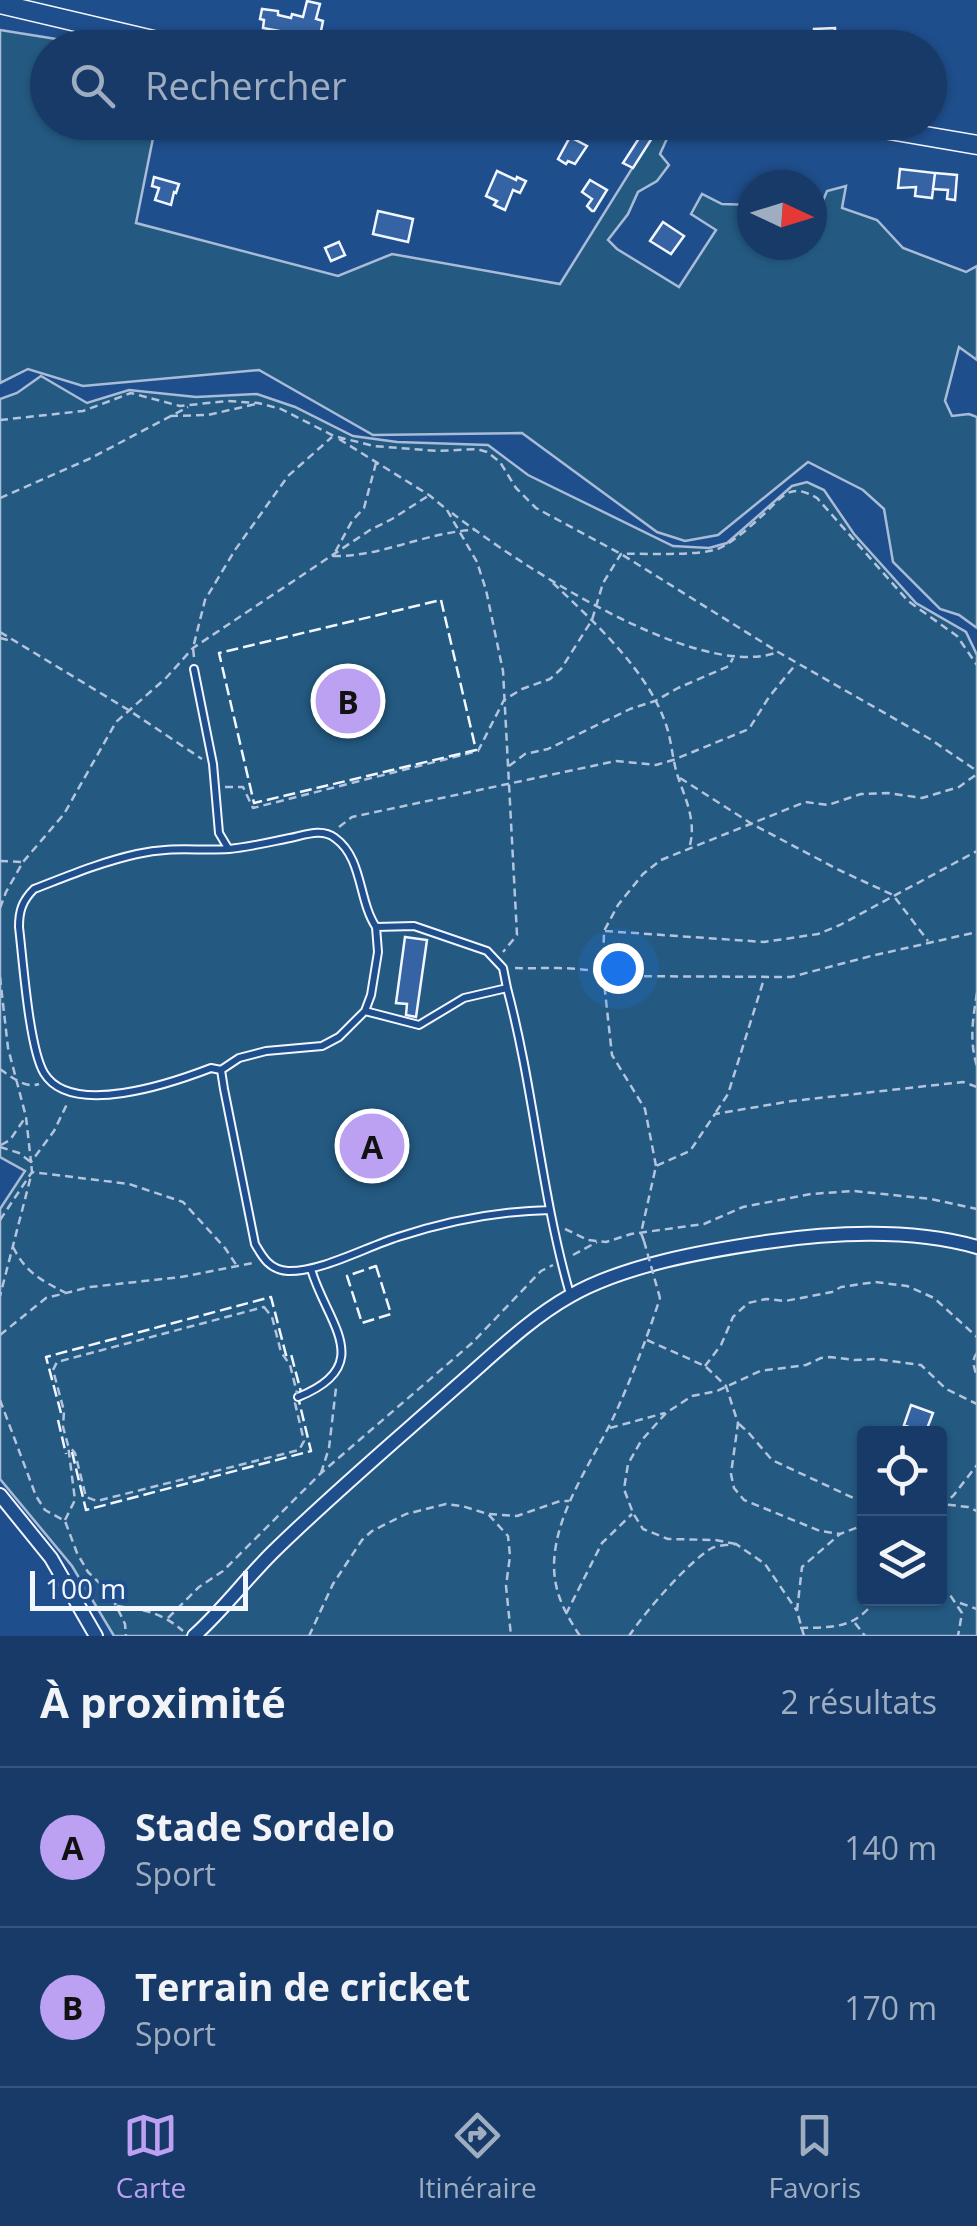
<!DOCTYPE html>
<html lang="fr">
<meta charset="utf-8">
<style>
:root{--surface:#173a69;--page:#244571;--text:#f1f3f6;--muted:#9eadc0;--line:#36547d;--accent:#bca0f2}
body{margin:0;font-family:"Open Sans",sans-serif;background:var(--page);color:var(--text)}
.controls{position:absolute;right:30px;bottom:30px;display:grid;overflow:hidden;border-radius:10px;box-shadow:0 2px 8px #0004}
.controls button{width:90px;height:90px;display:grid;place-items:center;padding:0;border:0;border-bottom:2px solid var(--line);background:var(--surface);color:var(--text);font:50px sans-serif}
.compass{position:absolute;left:737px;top:170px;width:90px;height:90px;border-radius:50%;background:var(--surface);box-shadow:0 2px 8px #0004;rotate:94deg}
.scale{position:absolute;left:30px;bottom:25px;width:218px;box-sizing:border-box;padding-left:10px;border:5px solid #f2f6ff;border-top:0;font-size:28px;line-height:35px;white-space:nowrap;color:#f2f6ff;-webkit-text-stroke:8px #1f4e8c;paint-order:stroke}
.you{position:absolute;left:618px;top:968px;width:35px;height:35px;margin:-25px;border:8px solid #fff;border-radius:50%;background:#1a73e8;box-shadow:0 0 0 15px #1a73e833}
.badge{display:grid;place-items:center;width:65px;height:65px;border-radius:50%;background:var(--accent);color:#111;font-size:32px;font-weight:700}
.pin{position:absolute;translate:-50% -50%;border:5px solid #fff;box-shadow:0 2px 10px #0006}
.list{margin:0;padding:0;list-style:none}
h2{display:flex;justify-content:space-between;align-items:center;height:130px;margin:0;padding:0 40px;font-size:42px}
h2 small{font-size:32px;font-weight:400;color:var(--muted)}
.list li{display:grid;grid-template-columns:65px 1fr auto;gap:30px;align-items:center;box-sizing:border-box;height:160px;padding:0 40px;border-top:2px solid var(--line)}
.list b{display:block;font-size:38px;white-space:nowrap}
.list p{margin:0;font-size:32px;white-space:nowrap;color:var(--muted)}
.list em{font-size:32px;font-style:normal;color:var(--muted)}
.icon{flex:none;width:55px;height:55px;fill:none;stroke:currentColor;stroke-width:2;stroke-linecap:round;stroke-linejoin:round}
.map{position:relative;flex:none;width:977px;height:1636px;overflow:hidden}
.search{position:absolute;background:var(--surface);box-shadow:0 2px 8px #0004;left:30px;right:30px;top:30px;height:110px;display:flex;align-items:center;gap:25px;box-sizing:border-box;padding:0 35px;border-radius:55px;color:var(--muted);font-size:38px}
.sheet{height:450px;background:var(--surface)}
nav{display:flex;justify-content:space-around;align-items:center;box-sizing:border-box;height:140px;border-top:2px solid var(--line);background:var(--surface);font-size:28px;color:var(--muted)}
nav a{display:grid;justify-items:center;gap:5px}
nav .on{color:var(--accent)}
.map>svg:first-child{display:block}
.green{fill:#245a82;stroke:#a8bbd7;stroke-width:2.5;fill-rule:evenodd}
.building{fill:#3563a3;stroke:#f2f6ff;stroke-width:2.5}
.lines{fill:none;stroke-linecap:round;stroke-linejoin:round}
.lane-casing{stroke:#f2f6ff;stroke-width:10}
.street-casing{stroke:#f2f6ff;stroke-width:16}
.secondary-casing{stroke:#f2f6ff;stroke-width:21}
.path{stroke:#b3c4dc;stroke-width:2.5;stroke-dasharray:8 5;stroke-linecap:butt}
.lane{stroke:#1f4e8c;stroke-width:6}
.street{stroke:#1f4e8c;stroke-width:12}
.secondary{stroke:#1f4e8c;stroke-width:18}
.path-bridge{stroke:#b3c4dc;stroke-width:2.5;stroke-dasharray:8 5;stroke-linecap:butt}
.fence{stroke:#f2f6ff;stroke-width:2.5;stroke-dasharray:12 5;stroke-linecap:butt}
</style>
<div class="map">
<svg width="977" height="1636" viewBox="0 0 977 1636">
<rect width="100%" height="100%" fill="#1f4e8c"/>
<path class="green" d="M0,30L106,47L48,48V122L156,123L136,223L338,276L392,254L560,284L661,122L728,126C710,137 691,134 670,132L660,154L669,165L657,181L638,192L628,214L608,240L617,249L679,287L716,230L691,214L702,194L722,204L752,205V245H812V213L817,215L827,191L846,186L842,208L877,220L903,248L966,272L977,266V360L959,347L945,401L952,416L969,414L977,417V628L959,615L940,609L893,562L884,509L863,490L808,462L718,535L685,541L657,532L522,433L373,435L259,370L83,386L28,369L0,383Z
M41,376L87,403L129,390L196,397L257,394L295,407L353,436L397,442L488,445L528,475L673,546L709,548L727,543L792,486L807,482L824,490L854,534L916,603L966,632L977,655V1636H114L72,1566L0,1479V1209L25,1171L0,1157V399L17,393ZM864,1434H940V1598H864Z"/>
<path class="building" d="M307,1L320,4L316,19L323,21L318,46L310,44L312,37L263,28L264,20L260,19L262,9L278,11V15L291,18L292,14L303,17Z
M835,28L836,47L844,48H791L798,46V43L814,42V29Z
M540,37L562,41L561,48L539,46Z
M282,122H302L298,137L279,132Z
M643,132L652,138L633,168L623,163Z
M570,137L587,146L575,164L568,161L566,164L558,159Z
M900,169L935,173L932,198L915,196L916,187L898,188Z
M497,171L516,180L517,177L526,181L520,193L513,190L505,210L494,205L497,201L486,196Z
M935,173L957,175L955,200L947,199L948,190L933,189Z
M154,177L179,184L176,193L174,192L171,205L155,200L159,188L152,186Z
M590,180L607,190L594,211H592L587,206L592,199L582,192Z
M378,211L413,219L408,242L373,234Z
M663,222L684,236L671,254L650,241Z
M339,242L345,255L331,261L325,248Z
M405,937L427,940L416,1017L406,1015L407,1004L396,1003Z
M911,1405L933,1413L925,1434H911L913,1429L904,1425Z"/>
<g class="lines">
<g class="lane-casing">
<path id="lane" d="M194,669L213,764L219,833L228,848
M507,988L503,968L487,951L414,926L376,927L378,952L371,995L365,1011L339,1037L322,1046L266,1051L239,1058L221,1070L224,1089L255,1244C263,1258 270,1270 288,1271C321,1272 366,1247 398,1237C447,1221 499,1211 550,1210
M365,1011L419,1025L464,998L507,988C534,1089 541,1194 570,1294
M221,1070L211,1068C172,1083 71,1118 44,1073C29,1048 23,960 19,927C19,911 22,901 34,889C68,876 101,862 137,854C171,846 196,851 229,849C250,847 270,842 290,838C305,835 322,828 335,838C363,858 358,900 376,927
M298,1397C378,1365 326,1322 311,1269"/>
</g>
<g class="street-casing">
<path id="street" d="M0,1495L51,1558L96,1636
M194,1636C222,1611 245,1580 272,1553C331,1495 395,1441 457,1386C493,1355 529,1319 570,1296C624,1265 705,1251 766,1242C835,1232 910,1228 977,1247"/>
</g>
<g class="secondary-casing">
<path id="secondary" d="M0,4L187,48
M843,122L977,145"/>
</g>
<path class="path" d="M170,416L208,415L256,404
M0,420L83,411L131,393L180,406L227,401L258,403L281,409L334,436L374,446L438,451L477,449L487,452L500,462L516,488L536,508L621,554L778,652L930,739L977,771
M339,439L429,495L445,508
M376,463L364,508L352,521L333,556C382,557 426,532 474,530
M0,498L89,459L188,407
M447,510L477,562L486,590L503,671L517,935L503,952
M452,513C517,563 694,680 775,653
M553,583C595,623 652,674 668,731C672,746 673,762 678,777C686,800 696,821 690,845
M0,632L130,711L202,759
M0,638L12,641
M194,657L193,648L205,600L235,550L288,476L332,437
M509,766L525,754L548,749L630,709L655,701L678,688L729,666L733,658
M680,778L752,824L839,870L893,895L928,941
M225,787H243L253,808L478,751L504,700L522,689L550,679L561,669L592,620L603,583L621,554C643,553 705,557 722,547C737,539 752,525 765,513C783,496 790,482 817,498L908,601L957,636L977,665
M339,827L352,817L616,761L656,765L673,760L749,729L769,697L796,664
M0,861L23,862
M0,908L6,892L23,862L64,814L116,722L166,678L193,648L370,530L392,519L428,496
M605,931L764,942L818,934L840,925L977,851
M515,968C543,969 586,965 610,976L791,977L871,956L977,932
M0,977L8,1048L26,1117L31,1162L54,1131L68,1102
M977,993C973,1017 969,1042 977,1066
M0,1069C11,1077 26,1089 39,1084
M716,1112L728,1094L764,979
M1,1145L10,1140L25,1118
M0,1147L19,1153L31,1162L32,1172L0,1296
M656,1166L645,1109L612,1055L603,973L604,931L618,905L643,874L661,860L805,802L828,805L861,794L888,793L922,798L959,787L977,774
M0,1220L32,1172L129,1184L183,1202L225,1248L237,1266
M565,1229L588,1240L606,1242L631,1234L704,1224L743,1207L811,1194L854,1191L931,1199L977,1209
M644,1241L641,1233L656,1166L690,1151L715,1114L792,1101L963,1082L977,1087
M13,1247C26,1273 41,1280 66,1293
M573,1255L597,1242
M264,1307L272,1317L281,1352L290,1365L298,1397L295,1403L304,1441L299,1450L97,1501L86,1497L75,1453L68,1445L63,1427L64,1411L53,1370L57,1362Z
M0,1335L46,1298L90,1287L181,1277L253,1263
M647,1340L705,1366L726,1386L738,1423L731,1474L734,1488L744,1500L820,1531L840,1534
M977,1353C971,1360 974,1368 977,1376
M705,1366L721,1345L733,1317L748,1303L766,1299L785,1301L832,1292L841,1287L875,1282L907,1286L934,1298L977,1337
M0,1400L36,1496L45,1510L65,1521L77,1553L88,1572L110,1593L125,1624L126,1636
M739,1424L748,1432L772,1460L864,1503
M610,1428L665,1413
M321,1473L329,1448L336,1388
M940,1505L953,1496L977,1465
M489,1514L517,1516L560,1501H569
M65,1520L75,1500L68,1445
M940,1524L942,1504L968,1507L977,1511
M736,1544L715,1540L668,1539L643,1529L633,1513L624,1489L628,1464L641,1441L666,1413L692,1396L717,1391L760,1371L806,1365L821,1358L830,1357L854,1360L876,1359L921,1365L946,1389L977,1404
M940,1588L950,1595L962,1613L958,1636
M960,1603L977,1609
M117,1606C145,1610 161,1612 183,1631
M566,1614L602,1543L632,1514
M168,1618L199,1587L223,1571L320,1474L472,1343L541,1271L553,1265
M855,1623L865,1636
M800,1628C835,1627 855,1629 877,1598
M309,1636L333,1584L362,1540L372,1531L406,1514L446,1504L462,1506L488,1514L508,1536L510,1556L506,1586L511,1636
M580,1636C565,1613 554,1593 554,1565C555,1511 593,1461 615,1414C632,1377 647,1338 660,1298
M629,1636C644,1613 689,1561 712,1548C719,1545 729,1545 736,1544L765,1564L797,1611
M804,1636L797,1611L802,1567L840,1534L864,1525"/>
<use href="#lane" class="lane"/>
<use href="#street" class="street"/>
<use href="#secondary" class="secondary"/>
<path class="path-bridge" d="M644,1241L660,1298"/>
<path class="fence" d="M441,600L476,750L254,803L219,653Z
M376,1266L391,1314L362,1323L347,1276Z
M61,1413L46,1357L271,1297L286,1355L291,1354L301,1392
M58,1420L66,1454
M72,1452L86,1510L311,1451L299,1401"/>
</g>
</svg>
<div class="controls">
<button><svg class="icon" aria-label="locate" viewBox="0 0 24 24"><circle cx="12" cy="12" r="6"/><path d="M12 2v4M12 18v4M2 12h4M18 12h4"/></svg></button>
<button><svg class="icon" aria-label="layers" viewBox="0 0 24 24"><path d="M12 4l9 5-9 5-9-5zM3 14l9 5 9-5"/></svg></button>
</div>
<svg class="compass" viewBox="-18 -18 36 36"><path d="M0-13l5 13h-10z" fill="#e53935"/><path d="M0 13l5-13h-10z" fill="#9eadc0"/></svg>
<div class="scale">100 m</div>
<div class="you"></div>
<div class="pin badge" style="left:372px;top:1146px">A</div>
<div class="pin badge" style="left:348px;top:701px">B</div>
<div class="search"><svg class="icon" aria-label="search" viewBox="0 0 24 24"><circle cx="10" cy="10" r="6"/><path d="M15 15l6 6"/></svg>Rechercher</div>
</div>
<section class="sheet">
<h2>À proximité<small>2 résultats</small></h2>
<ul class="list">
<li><span class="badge">A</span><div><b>Stade Sordelo</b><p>Sport</p></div><em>140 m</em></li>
<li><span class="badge">B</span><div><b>Terrain de cricket</b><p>Sport</p></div><em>170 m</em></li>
</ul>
</section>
<nav>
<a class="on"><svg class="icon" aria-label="map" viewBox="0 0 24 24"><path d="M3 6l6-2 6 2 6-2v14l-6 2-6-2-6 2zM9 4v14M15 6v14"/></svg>Carte</a>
<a><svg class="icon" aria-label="directions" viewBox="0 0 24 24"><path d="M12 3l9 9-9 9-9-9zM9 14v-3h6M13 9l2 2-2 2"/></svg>Itinéraire</a>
<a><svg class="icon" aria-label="saved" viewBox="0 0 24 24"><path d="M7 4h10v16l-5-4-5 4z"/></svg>Favoris</a>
</nav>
